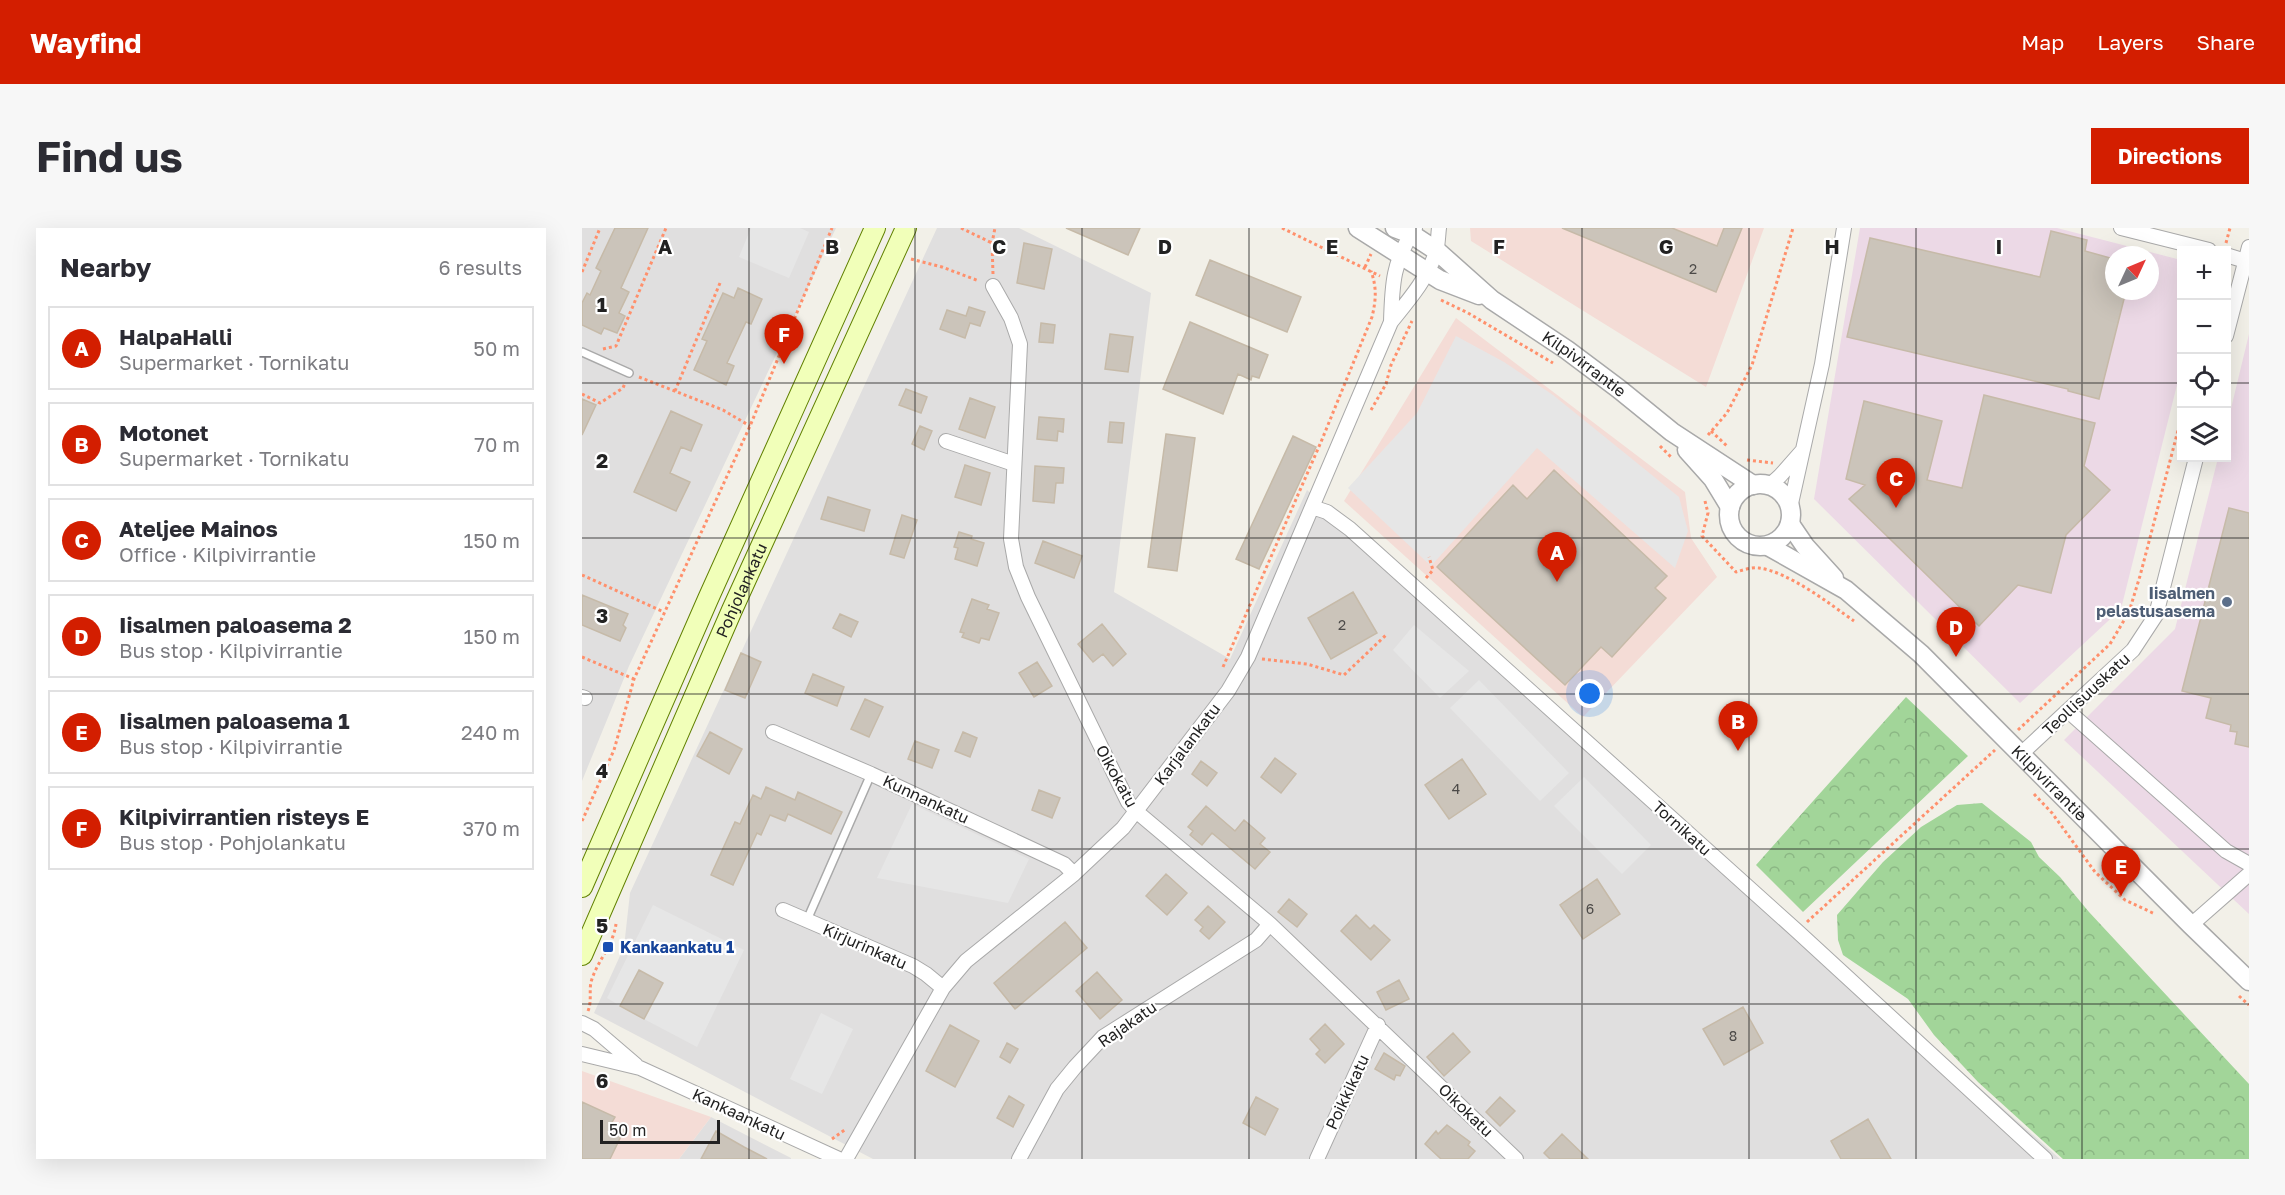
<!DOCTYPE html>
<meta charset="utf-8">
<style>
:root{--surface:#fff;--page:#f7f7f7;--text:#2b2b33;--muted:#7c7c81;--line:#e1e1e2;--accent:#d31e00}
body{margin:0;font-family:"Golos Text",sans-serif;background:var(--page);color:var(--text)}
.controls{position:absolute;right:18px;top:18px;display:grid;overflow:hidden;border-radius:0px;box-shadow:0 6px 24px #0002}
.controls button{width:54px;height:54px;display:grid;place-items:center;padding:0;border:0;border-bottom:2px solid var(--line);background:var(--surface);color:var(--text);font:30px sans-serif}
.compass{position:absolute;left:1523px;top:18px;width:54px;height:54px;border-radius:50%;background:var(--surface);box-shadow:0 6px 24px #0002;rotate:46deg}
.scale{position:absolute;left:18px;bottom:15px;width:120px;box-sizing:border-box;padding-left:6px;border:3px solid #222;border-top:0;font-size:16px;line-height:21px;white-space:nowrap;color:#222;-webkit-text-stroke:4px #fff;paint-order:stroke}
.you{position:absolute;left:1008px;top:466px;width:21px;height:21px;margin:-15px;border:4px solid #fff;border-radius:50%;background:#1a73e8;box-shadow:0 0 0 9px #1a73e833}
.badge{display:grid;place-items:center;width:39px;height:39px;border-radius:50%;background:var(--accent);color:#fff;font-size:20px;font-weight:700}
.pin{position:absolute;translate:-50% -50px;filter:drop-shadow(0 2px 3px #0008)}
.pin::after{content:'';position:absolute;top:32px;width:21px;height:18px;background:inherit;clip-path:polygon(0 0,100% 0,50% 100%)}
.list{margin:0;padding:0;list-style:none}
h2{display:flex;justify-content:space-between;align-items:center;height:78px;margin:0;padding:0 24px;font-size:26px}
h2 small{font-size:20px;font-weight:400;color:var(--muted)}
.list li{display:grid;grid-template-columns:39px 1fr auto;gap:18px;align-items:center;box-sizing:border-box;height:84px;margin:0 12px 12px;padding:0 12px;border:2px solid var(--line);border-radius:0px}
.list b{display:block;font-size:22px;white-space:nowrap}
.list p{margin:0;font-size:20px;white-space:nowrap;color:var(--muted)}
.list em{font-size:20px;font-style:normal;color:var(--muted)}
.icon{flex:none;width:33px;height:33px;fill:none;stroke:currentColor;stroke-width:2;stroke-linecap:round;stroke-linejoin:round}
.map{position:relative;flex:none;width:1667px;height:931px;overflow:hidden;border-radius:0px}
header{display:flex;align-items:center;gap:36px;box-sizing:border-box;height:84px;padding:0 30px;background:var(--accent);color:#fff}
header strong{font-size:28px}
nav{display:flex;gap:33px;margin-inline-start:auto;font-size:21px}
.intro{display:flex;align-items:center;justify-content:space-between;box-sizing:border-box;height:144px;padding:0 36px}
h1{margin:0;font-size:42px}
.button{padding:15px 27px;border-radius:0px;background:var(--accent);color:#fff;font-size:21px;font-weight:700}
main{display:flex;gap:36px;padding:0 36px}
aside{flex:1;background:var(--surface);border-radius:0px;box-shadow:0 6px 24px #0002}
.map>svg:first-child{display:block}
.residential{fill:#e0dfdf}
.commercial{fill:#f4dcd6}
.industrial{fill:#ecd9e6;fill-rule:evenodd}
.forest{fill:url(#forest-crowns)}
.parking{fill:#e6e6e6}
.building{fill:#cbc4ba;stroke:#c6baa8;stroke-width:1.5}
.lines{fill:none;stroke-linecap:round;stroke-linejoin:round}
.service-casing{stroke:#a9a9a9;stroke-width:10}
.minor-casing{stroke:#a9a9a9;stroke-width:16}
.tertiary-casing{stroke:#a9a9a9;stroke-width:21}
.secondary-casing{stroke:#618100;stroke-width:22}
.path{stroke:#ff906c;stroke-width:3;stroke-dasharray:3 3;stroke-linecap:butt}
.service{stroke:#fff;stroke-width:7}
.minor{stroke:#fff;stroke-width:14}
.tertiary{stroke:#fff;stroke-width:18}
.secondary{stroke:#f1ffb9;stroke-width:20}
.grid{fill:none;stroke:#222;stroke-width:1.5;stroke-opacity:0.55}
.service-dot{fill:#5c6f8a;stroke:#fff;stroke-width:2}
.transit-dot{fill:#1a4fb4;stroke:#fff;stroke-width:2}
.labels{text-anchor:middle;stroke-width:4.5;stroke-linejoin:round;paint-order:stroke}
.number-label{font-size:14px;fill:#4c4a48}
.street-label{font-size:16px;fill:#222;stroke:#fff}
.service-label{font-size:16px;font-weight:bold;fill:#4e5e75;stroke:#fff;text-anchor:end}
.transit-label{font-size:16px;font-weight:bold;fill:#164399;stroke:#fff;text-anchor:start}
.grid-label{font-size:20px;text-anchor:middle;font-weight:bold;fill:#222;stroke:#fff;stroke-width:4.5;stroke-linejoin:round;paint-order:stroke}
</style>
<header>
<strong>Wayfind</strong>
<nav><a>Map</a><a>Layers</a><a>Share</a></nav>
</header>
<div class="intro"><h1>Find us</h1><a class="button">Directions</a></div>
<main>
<aside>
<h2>Nearby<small>6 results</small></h2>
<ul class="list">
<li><span class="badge">A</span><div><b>HalpaHalli</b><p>Supermarket · Tornikatu</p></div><em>50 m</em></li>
<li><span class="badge">B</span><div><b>Motonet</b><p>Supermarket · Tornikatu</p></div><em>70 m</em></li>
<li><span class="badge">C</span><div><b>Ateljee Mainos</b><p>Office · Kilpivirrantie</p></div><em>150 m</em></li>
<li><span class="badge">D</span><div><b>Iisalmen paloasema 2</b><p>Bus stop · Kilpivirrantie</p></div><em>150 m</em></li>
<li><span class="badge">E</span><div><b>Iisalmen paloasema 1</b><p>Bus stop · Kilpivirrantie</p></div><em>240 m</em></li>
<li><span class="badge">F</span><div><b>Kilpivirrantien risteys E</b><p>Bus stop · Pohjolankatu</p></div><em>370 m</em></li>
</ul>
</aside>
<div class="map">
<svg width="1667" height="931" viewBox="0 0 1667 931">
<defs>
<pattern id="forest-crowns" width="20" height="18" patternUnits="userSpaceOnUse" patternTransform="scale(1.5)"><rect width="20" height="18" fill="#a2d599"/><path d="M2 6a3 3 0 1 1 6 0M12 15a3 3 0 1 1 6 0" fill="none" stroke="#8bb784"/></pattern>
</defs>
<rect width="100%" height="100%" fill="#f2f0e8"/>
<path class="residential" d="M0,0H254L47,438L0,553Z
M355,0H437L569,65L532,364L648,431L725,262L1478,931H291L12,785L42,719L48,665Z
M129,889L209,930V931H97Z"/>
<path class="commercial" d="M888,0H1182L1124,159L889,13Z
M874,90L1103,264L1109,310L1135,349L1001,489L762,273Z
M0,843L129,889L97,931H0Z"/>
<path class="industrial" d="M1278,0H1475L1599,32V141L1539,381L1438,475L1232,271ZM1532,27H1568V63H1532Z
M1667,106V686L1482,512L1593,401L1636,230H1644L1645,197Z"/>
<path class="forest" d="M1324,469L1386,528L1221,684L1174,637Z
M1400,575L1449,614L1457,629L1478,649L1507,684L1667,856V931H1481L1396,854L1352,807L1326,771L1261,727L1256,712L1255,687L1301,634L1339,599L1375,577Z"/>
<path class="parking" d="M169,0H218L227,4L207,50L157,29Z
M874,108L922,134L971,167L1097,269L1106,303L1093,340L955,220L849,338L766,260L835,185Z
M832,397L887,443L858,470L811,422Z
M897,452L987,545L958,573L868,480Z
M1002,549L1069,617L1040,646L972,578Z
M330,576L447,631L426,675L295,650Z
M71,677L162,722L115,819L62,791L81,755L57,742L38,778L25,770Z
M239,785L271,801L240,866L208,851Z"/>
<path class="building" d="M33,0H66L39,60L47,64L37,85L43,88L35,105L22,100L19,106L0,97V75L5,65L8,67L19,43L14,40Z
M484,0H558L546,27Z
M980,0H1090L1135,18L1142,0H1160L1134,64Z
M1469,3L1505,12L1503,23L1532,31V63H1544L1517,171L1486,163V161L1265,109L1288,10L1458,49Z
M442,15L470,21L462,61L435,55Z
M628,32L719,69L705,104L614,67Z
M156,60L180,71L169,96L164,94L145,135L152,138L144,157L112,142L125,113L120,111L141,65L152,70Z
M387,79L403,84L398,98L388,95L383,110L358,101L365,82L384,88Z
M608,94L686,127L677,150L670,148L669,152L656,146L641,186L581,161Z
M459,95L473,97L471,115L457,114Z
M528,106L551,109L546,144L523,141Z
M324,161L345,169L339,185L317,177Z
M1402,167L1513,195L1502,238L1528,262L1484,307L1469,365L1436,357L1397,398L1267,271L1283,257L1264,251L1282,173L1360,193L1345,252L1380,260Z
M388,170L413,179L403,210L377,201Z
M0,171L14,177L0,207Z
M89,183L120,197L109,223L99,219L88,245L108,254L94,283L52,264Z
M457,189L482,191L481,204L476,203L475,213L455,211Z
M528,194L542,195L540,215L526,214Z
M338,198L350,203L342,222L330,216Z
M584,206L613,210L595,343L566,339Z
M711,208L734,219L677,341L654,331Z
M383,237L408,245L399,277L373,269Z
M453,238L482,240L481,255H474L472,275L451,273Z
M972,242L1085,348L1073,360L1084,370L1030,429L1019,419L983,457L855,339L931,257L945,271Z
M246,269L288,282L282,303L239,291Z
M1647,280L1667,285V519L1653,516L1655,504L1648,503L1649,497L1624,490L1629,470L1600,463Z
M320,287L335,292L322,330L308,326Z
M377,304L390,308L389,311L402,315L395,338L373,331L376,320L372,319Z
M461,313L500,328L492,350L453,335Z
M771,364L795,405L749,431L726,390Z
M0,367L46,386L41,397L44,400L38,413L0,397Z
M390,371L407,377L405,381L417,385L407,412L399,410L397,415L380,409L382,405L378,404Z
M258,386L276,394L269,409L251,400Z
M520,396L544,426L531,438L521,426L511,434L496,416Z
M159,425L179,434L163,470L143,462Z
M455,434L470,458L452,469L437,445Z
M231,446L262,459L255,478L223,465Z
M283,471L301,479L287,509L269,501Z
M128,504L160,521L147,546L115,528Z
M381,504L395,510L388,529L373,523Z
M333,513L357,522L350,540L326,531Z
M693,530L714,546L699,565L679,549Z
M880,531L904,566L867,591L843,557Z
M619,533L635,545L625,558L610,546Z
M184,559L213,572L216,564L260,584L249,606L206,586L203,593L188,587L179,607L175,605L151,657L129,647L153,594L158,596L171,567L179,571Z
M457,562L478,570L470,590L450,582Z
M624,578L653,603L662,592L683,610L678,616L688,624L673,641L630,605L620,617L608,607L611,603L606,599Z
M584,646L605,665L585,687L564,668Z
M1015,651L1038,686L1001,711L978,677Z
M707,671L725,686L715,699L696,684Z
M626,678L643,694L627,711L618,703L621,699L613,692Z
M774,687L788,701L792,697L808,712L789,732L759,703Z
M483,694L505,720L433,781L412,755Z
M57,742L81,755L62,791L38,778Z
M515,744L540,772L518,791L494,763Z
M817,752L827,771L804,782L795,764Z
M1161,779L1181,815L1142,837L1121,801Z
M743,796L762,816L743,835L734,826L738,822L728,811Z
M368,797L397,813L373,859L344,843Z
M871,805L888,824L862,848L845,829Z
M425,815L436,821L428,835L418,829Z
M802,825L823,838L818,848L814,847L812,852L793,841Z
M427,868L442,877L431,899L415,890Z
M674,869L696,881L683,907L661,895Z
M918,869L933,883L918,898L904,884Z
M0,874L33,889L29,896L42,902L28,931H0Z
M1286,891L1309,931H1259L1249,913Z
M865,897L888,914L886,917L893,923L886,931H859L843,916L854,903L856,906Z
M134,903L162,919L185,931H119Z
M980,906L1006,931H968L962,925Z"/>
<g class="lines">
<g class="service-casing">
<path id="service" d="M0,124L47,145
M225,692L289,546"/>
</g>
<g class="minor-casing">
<path id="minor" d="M1539,0L1627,22
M1644,27L1667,34
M411,58L429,90L438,116L429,311L434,339L446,369L546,574L555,584L688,696L934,931
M809,94C810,56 811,33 833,0
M1644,108L1667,19
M364,213L432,236
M1187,258L1198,248L1221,222
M730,279L745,284L768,301L1215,703L1463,931
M1208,280L1240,136L1262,0
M0,469L3,470
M1486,483L1644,623L1667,636
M191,504L289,546L482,636L492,646
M1439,526L1551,422L1574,387L1614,230
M201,682L331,738L344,746L361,760
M1609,697L1667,646
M0,795L12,801L54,837
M0,826L58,840L257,931
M264,931L361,760L384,733L492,646L541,600L646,463L666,429L809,94C826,73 846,50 854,24C856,17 856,8 857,0
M437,931L475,861L493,839L521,809L674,712L688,696
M735,931L796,797"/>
</g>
<g class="tertiary-casing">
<g id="tertiary">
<path d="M776,0L858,52L897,67"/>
<path id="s1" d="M813,0L829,6L855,23L910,72L985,122L1037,161L1090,204L1171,257"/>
<path d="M1105,222L1131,251L1148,279"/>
<circle cx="1178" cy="287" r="31"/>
<path d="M1208,296L1223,318L1252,350"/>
<path id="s2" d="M1186,318L1264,362L1339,426L1609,697L1667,753"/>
</g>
</g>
<g class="secondary-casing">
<g id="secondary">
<path d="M0,659L126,371L293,0"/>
<path id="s3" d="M0,727L150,382L324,0"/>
</g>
</g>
<path class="path" d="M379,0L410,15
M700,0L798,48
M1644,15L1648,0
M329,31L360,39L397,53
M783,39L789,26
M0,44L18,0
M411,46L410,15L413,0
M859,72L886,85L971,135
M21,121L34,118L84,0
M57,149L141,182L168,198
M93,163L138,55
M0,166L18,175L41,160L43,155
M789,182L804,156L809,137L830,93
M1129,203L1145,218
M1126,207L1145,185L1170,137L1211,0
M1078,218L1090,230
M1165,232L1191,235
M1123,273L1126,285L1120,308L1154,344C1161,342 1170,339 1177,340C1207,344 1248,376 1272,393
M0,347L82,384
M844,350L851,342L847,329
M0,429L52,451
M680,431L725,436L762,447L804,407
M641,439L739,214L790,89C794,72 795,60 789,43
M1436,502L1528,416L1547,384L1558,348L1600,187
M1452,566L1470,585L1513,644L1543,672L1573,686
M0,593L32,522L52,451L168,198L250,0
M1225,694L1413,522
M1657,768L1667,777
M6,783C10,773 7,764 9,754C15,733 31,718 34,696
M250,911L264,901"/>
<use href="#service" class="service"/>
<use href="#minor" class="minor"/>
<use href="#tertiary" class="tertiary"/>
<use href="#secondary" class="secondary"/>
</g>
<path class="grid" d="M167,0V931M333,0V931M500,0V931M667,0V931M834,0V931M1000,0V931M1167,0V931M1334,0V931M1500,0V931M0,155H1600M1644,155H1667M0,310H1667M0,466H1667M0,621H1667M0,776H1667"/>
<circle class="service-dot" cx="1645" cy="374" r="6"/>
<rect class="transit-dot" x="20" y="713" width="12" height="12" rx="3"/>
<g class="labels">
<g class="number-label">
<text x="1111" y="46">2</text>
<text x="760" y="402">2</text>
<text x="874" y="566">4</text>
<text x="1008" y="686">6</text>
<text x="1151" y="813">8</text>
</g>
<g class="street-label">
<text dy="6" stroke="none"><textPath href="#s1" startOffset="234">Kilpivirrantie</textPath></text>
<text dy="6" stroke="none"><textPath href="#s3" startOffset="398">Pohjolankatu</textPath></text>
<text transform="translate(1504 466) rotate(-43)" y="6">Teollisuuskatu</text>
<text transform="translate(605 516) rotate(-53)" y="6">Karjalankatu</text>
<text transform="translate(535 548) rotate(61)" y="6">Oikokatu</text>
<text dy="6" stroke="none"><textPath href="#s2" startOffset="370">Kilpivirrantie</textPath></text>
<text transform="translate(344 571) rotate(25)" y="6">Kunnankatu</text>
<text transform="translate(1100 600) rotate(42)" y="6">Tornikatu</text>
<text transform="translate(283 718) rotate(24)" y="6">Kirjurinkatu</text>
<text transform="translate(545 796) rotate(-35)" y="6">Rajakatu</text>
<text transform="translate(765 864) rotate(-65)" y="6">Poikkikatu</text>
<text transform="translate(884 882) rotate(44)" y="6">Oikokatu</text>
<text transform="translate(157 886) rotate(25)" y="6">Kankaankatu</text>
</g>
<g class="service-label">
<text x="1633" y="371">Iisalmen<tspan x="1633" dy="18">pelastusasema</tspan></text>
</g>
<g class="transit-label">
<text x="38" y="725">Kankaankatu 1</text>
</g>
</g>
<g class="grid-label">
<text x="83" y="26">A</text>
<text x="250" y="26">B</text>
<text x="417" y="26">C</text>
<text x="583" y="26">D</text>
<text x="750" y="26">E</text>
<text x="917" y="26">F</text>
<text x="1084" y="26">G</text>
<text x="1250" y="26">H</text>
<text x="1417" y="26">I</text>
<text x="20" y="84">1</text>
<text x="20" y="240">2</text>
<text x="20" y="395">3</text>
<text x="20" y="550">4</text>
<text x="20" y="705">5</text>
<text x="20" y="860">6</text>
</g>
</svg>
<div class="controls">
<button>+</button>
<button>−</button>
<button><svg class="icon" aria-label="locate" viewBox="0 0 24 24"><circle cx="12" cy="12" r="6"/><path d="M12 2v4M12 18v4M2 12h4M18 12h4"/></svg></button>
<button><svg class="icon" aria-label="layers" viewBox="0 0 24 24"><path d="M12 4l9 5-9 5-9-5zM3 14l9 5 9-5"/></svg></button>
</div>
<svg class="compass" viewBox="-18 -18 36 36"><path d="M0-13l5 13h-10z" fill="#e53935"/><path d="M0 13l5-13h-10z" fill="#7c7c81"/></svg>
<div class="scale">50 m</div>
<div class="you"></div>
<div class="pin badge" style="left:975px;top:354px">A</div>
<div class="pin badge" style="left:1156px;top:523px">B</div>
<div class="pin badge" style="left:1314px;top:280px">C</div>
<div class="pin badge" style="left:1374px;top:429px">D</div>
<div class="pin badge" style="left:1539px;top:668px">E</div>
<div class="pin badge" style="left:202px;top:136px">F</div>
</div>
</main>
